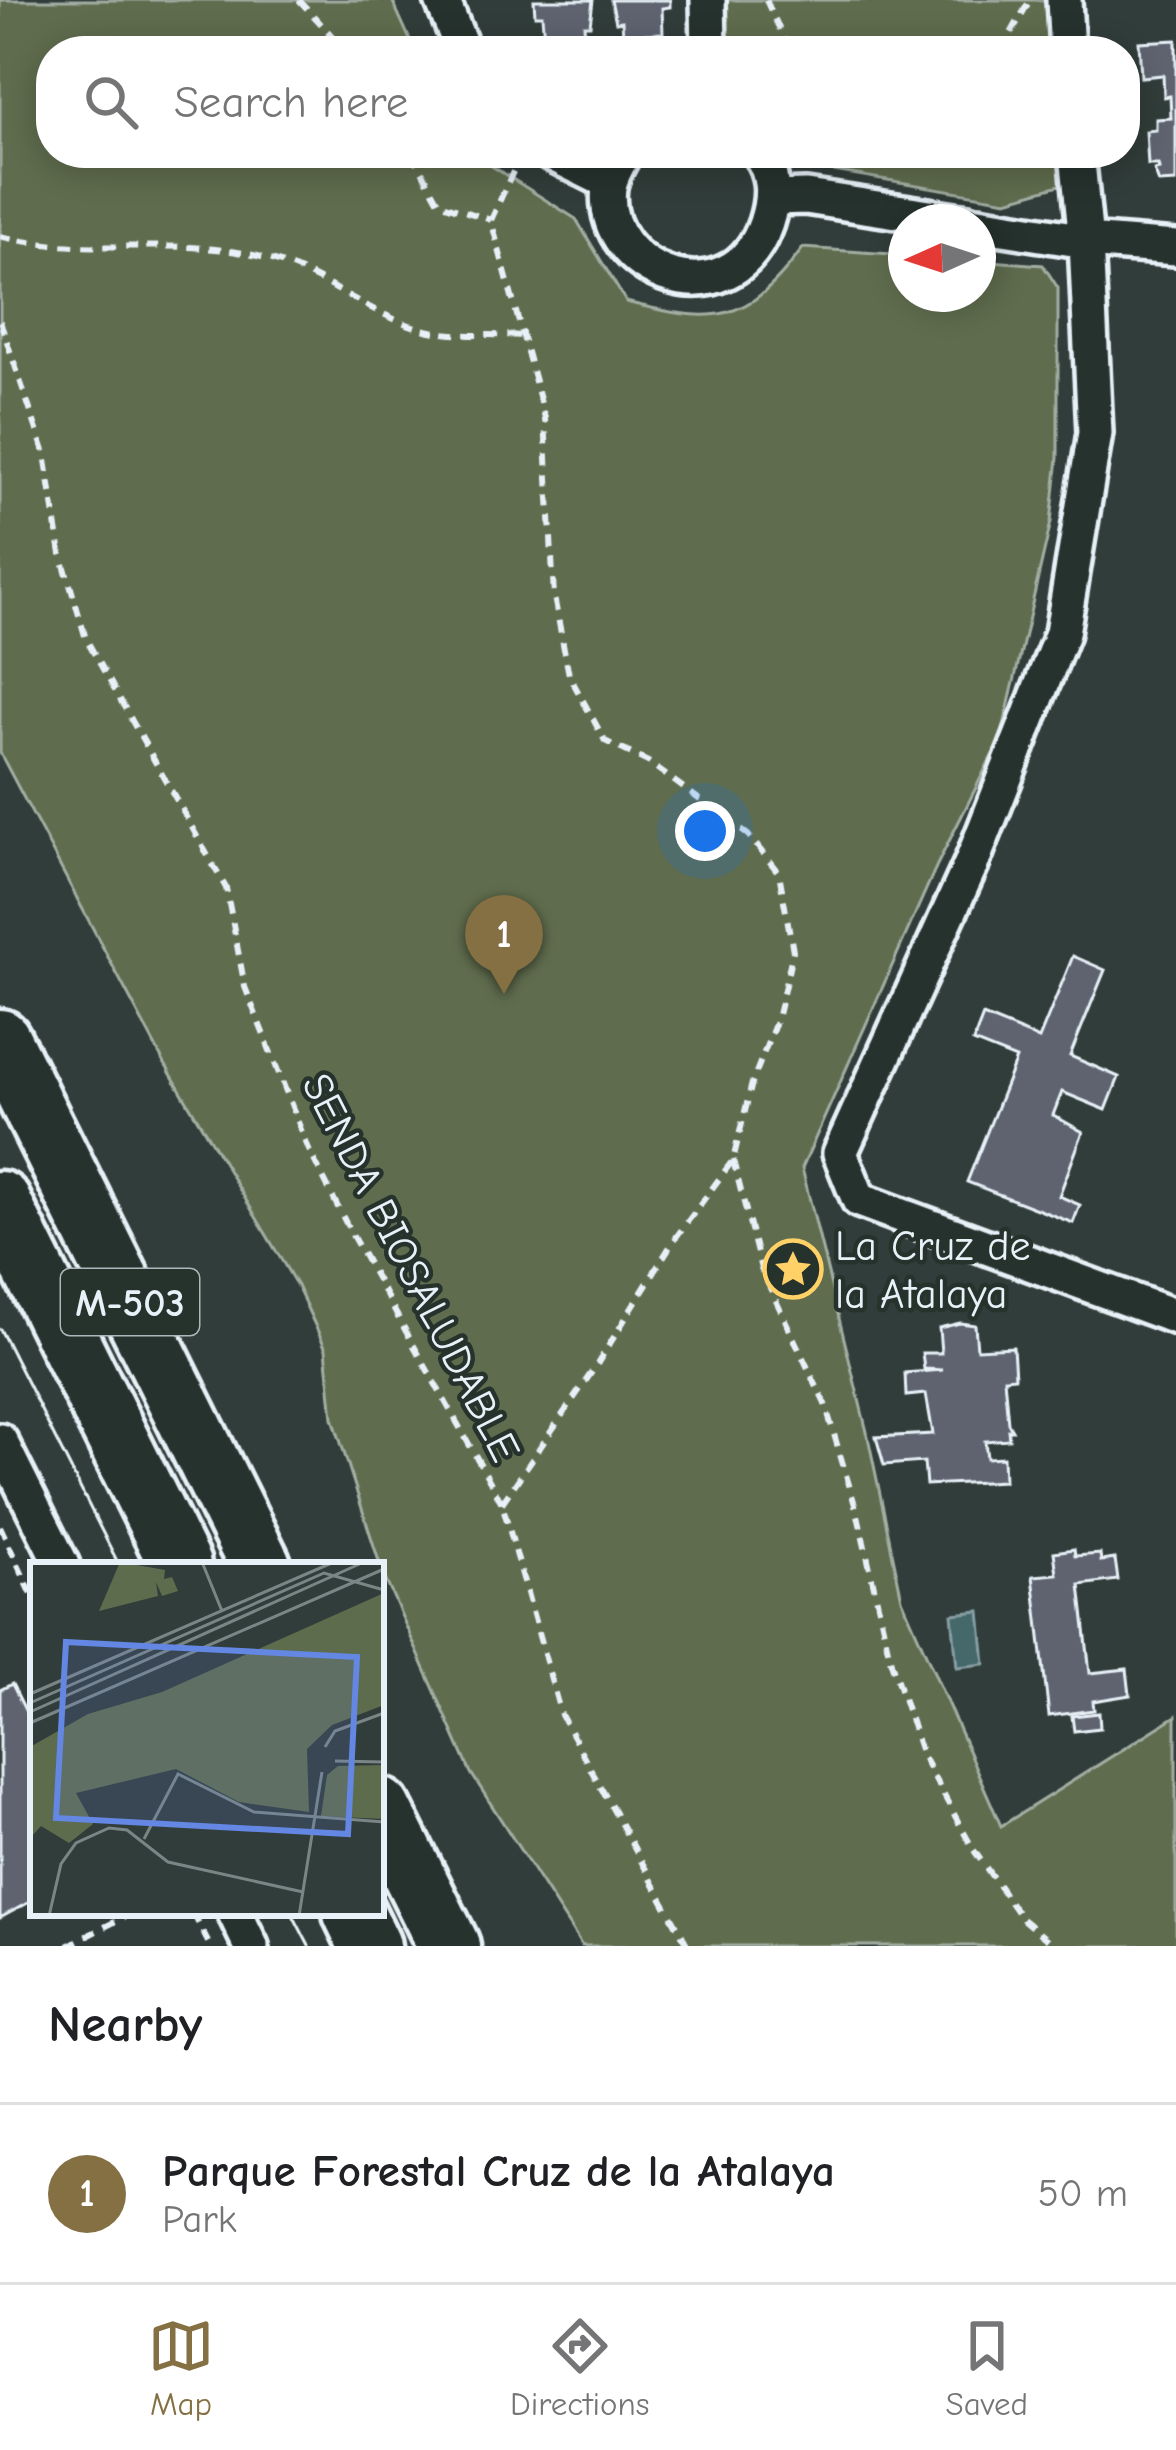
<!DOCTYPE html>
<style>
:root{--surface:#fff;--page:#f2f2f2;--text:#202124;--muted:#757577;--line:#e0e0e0;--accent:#847042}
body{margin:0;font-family:"Comic Neue",sans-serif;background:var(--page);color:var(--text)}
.compass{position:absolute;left:888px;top:204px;width:108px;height:108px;border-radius:50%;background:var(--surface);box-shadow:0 6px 30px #0003;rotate:267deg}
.you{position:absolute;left:705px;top:831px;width:42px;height:42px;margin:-30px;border:9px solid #fff;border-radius:50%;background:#1a73e8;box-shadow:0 0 0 18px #1a73e833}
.badge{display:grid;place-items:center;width:78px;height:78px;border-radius:50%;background:var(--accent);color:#fff;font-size:39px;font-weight:700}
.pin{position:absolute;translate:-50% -99px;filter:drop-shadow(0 3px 6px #0008)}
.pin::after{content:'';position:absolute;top:63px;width:42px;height:36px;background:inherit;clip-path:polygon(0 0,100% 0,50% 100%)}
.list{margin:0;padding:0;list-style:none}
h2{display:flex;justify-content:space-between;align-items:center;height:156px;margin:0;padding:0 48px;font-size:51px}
h2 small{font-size:39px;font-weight:400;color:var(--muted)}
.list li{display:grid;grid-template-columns:78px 1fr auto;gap:36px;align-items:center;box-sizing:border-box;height:180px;padding:0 48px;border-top:3px solid var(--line)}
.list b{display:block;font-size:45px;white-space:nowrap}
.list p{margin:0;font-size:39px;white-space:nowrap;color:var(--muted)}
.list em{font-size:39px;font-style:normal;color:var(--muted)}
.icon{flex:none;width:66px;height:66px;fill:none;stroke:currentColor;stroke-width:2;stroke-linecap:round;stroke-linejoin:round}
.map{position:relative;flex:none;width:1176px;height:1946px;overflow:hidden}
.search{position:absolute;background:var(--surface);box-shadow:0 6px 30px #0003;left:36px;right:36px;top:36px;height:132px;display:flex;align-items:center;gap:30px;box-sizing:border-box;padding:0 42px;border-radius:48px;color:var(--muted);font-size:45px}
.sheet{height:336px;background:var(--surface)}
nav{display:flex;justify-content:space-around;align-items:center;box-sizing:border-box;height:168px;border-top:3px solid var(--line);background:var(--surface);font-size:33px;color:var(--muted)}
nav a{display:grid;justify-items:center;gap:6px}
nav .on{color:var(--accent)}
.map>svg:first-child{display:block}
.green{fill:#5e6c4e;stroke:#a3aea3;stroke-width:3}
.water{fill:#44676a;stroke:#869ea3;stroke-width:3}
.building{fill:#5e6370;stroke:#e8f1f8;stroke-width:3}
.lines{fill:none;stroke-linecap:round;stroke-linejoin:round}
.minor-casing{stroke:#e8f1f8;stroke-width:42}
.motorway-casing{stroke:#e8f1f8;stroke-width:69}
.path{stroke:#e8f1f8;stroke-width:6;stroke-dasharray:12 9;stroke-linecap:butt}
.minor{stroke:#26332d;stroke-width:33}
.motorway{stroke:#26332d;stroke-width:60}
.tram{stroke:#e8f1f8;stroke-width:3}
.labels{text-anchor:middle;stroke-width:9;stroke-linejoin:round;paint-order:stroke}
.shield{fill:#26332d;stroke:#aeb8bb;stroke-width:3}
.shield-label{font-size:39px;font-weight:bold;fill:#e8f1f8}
.poi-label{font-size:42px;fill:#e8f1f8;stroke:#26332d;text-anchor:start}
.street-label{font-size:42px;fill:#e8f1f8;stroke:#26332d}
.inset-road{fill:none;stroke:#7a8586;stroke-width:3}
.view{fill:#6487e3;fill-opacity:0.15;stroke:#6487e3;stroke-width:6}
.inset-edge{fill:none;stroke:#e8f1f8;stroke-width:6}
</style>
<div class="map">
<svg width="1176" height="1946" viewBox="0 0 1176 1946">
<rect width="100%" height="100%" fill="#313d3a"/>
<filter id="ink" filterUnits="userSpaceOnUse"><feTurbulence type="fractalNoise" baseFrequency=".00833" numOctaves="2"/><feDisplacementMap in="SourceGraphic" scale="24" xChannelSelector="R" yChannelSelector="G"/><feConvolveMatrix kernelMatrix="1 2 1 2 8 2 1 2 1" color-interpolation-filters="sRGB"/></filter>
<g filter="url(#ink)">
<path class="green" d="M0,0H392L415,51H51V153H471L576,219L626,302C714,324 746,326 803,248L906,255V294H978V260L1043,265L1058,288V458L1051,522L1001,738L937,865L802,1168L867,1432L902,1599L1001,1826L1176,1716V1946H582L471,1773L383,1574L333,1418L326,1349L297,1286L162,1059L0,753Z
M722,0H1053L1057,51H726Z
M784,153H1065L1067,183L1007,200L791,164Z"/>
<path class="water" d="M980,1611L985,1664L957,1667L952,1614Z"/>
<path class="building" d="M534,0H593L590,25H584L585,38L544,40L542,15H535Z
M611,0H670V7L662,8L663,33L623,35L622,21L616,22Z
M1176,40V182L1159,183L1154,170L1159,169L1158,165H1148L1146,131L1156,130V119L1171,118L1170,96L1164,97L1163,75L1141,77L1139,42Z
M1073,956L1105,970L1070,1056L1119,1077L1106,1110L1062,1092L1053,1115L1083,1132L1059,1196L1080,1205L1073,1223L967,1182L1016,1059L973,1042L983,1016L1039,1039Z
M960,1323L975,1325L977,1349L1013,1347L1015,1377L1004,1378L1008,1423L1012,1430H1008L1009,1439L985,1441L987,1458L1003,1457L1004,1481L926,1485L924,1462L884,1465L876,1437L933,1434L926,1394L906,1396L905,1373L943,1370L924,1369L922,1353H941L939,1328Z
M1074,1549L1075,1556L1100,1554L1101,1561L1115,1559L1118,1580L1080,1585L1090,1673L1127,1669L1130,1695L1093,1701L1094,1710L1049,1716L1033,1576L1057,1574L1054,1552Z
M12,1684L33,1726V1900L0,1918V1690Z
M1099,1713L1100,1728L1074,1731L1072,1716Z"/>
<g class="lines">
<g class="minor-casing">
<path id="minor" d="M442,0L463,51
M708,0L709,51
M1064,0L1067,51
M551,153L609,182
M624,153C618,164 611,175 609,187C598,274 732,324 766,223C774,198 775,175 759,153
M1077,153L1086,241L1095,433L1062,633L972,862L840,1153L859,1200L1176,1317
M774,198L806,197L968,222
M978,224L1086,241L1176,248
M0,1441L62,1565
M235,1913L251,1946"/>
</g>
<g class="motorway-casing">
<path id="motorway" d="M0,1040L260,1565
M0,1202L180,1565
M381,1809L449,1946
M354,1913L370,1946"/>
</g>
<path class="path" d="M299,0L346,51
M766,0L784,39L796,51
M1001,51L1030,0
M412,153L440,203L491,220
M0,236C89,259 184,233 272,260C327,277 375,319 431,331C460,337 493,334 522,336
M0,321L45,454L61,554L86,639L226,888L245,987L309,1150L352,1235L502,1503L561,1715L688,1946
M733,1160L761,1269L825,1404L858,1515L891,1662L922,1755L973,1849L1021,1918L1055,1946
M502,1503L596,1366L674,1240L733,1160L752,1083L777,1019L793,951L779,873L748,835L648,762L605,741L569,675L554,597L545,418L491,220L516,165
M0,1526L33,1597
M193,1913L210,1946
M67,1946L132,1913"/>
<use href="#minor" class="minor"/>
<use href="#motorway" class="motorway"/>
<path class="tram" d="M0,1329L119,1565
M292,1913L309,1946"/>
</g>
</g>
<defs>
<g id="sight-ring" transform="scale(3)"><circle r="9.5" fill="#26332d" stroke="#ffd166" stroke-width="1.5"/><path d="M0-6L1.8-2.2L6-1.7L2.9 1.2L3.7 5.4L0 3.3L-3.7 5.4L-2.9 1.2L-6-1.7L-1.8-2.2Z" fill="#ffd166"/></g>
</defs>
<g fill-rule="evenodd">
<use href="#sight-ring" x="793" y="1269"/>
</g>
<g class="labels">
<rect class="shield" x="61" y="1269" width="138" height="66" rx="9"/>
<g class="shield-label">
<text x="130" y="1316">M-503</text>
</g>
<g class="poi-label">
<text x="835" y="1260">La Cruz de<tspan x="835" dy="48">la Atalaya</tspan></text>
</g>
<g class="street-label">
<text transform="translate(412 1267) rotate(63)" y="15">SENDA BIOSALUDABLE</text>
</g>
</g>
<g transform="translate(30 1562)">
<rect width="354" height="354" fill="#313d3a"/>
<path d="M90,0L135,8L134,17L142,15L148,29L132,34L126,20L128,34L69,49ZM354,31V143L302,163L277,187L279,250L209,240L146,207L46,231L63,262L39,281L11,264L0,276V185L58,152L132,130ZM354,203V257L291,254L297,213L308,204Z" fill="#5e6c4e"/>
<path class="inset-road" d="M172,0L192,49M0,132L304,0M0,141L294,11L354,28M0,150L334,0M0,161L354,7M295,185L305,169L354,151M305,199L354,200M114,277L148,212L224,250L354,260M19,354L31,302L46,281L79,266L97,268L138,300L273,330M269,354L292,210"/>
<path class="view" d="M36,80L327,95L318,272L26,256Z"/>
<rect width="354" height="354" class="inset-edge"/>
</g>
</svg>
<svg class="compass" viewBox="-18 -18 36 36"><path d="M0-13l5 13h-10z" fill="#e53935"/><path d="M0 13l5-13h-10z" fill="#757577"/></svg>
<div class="you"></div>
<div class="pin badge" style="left:504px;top:994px">1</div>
<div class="search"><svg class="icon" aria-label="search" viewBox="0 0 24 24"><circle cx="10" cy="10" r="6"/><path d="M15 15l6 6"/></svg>Search here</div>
</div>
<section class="sheet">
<h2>Nearby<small></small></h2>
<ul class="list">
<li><span class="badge">1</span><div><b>Parque Forestal Cruz de la Atalaya</b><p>Park</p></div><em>50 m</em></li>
</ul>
</section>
<nav>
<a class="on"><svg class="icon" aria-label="map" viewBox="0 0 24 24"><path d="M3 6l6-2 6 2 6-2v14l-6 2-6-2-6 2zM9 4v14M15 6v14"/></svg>Map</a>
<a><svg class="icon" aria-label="directions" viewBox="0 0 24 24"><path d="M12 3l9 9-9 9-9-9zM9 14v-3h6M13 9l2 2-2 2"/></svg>Directions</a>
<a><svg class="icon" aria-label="saved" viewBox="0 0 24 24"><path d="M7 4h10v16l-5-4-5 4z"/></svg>Saved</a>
</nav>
